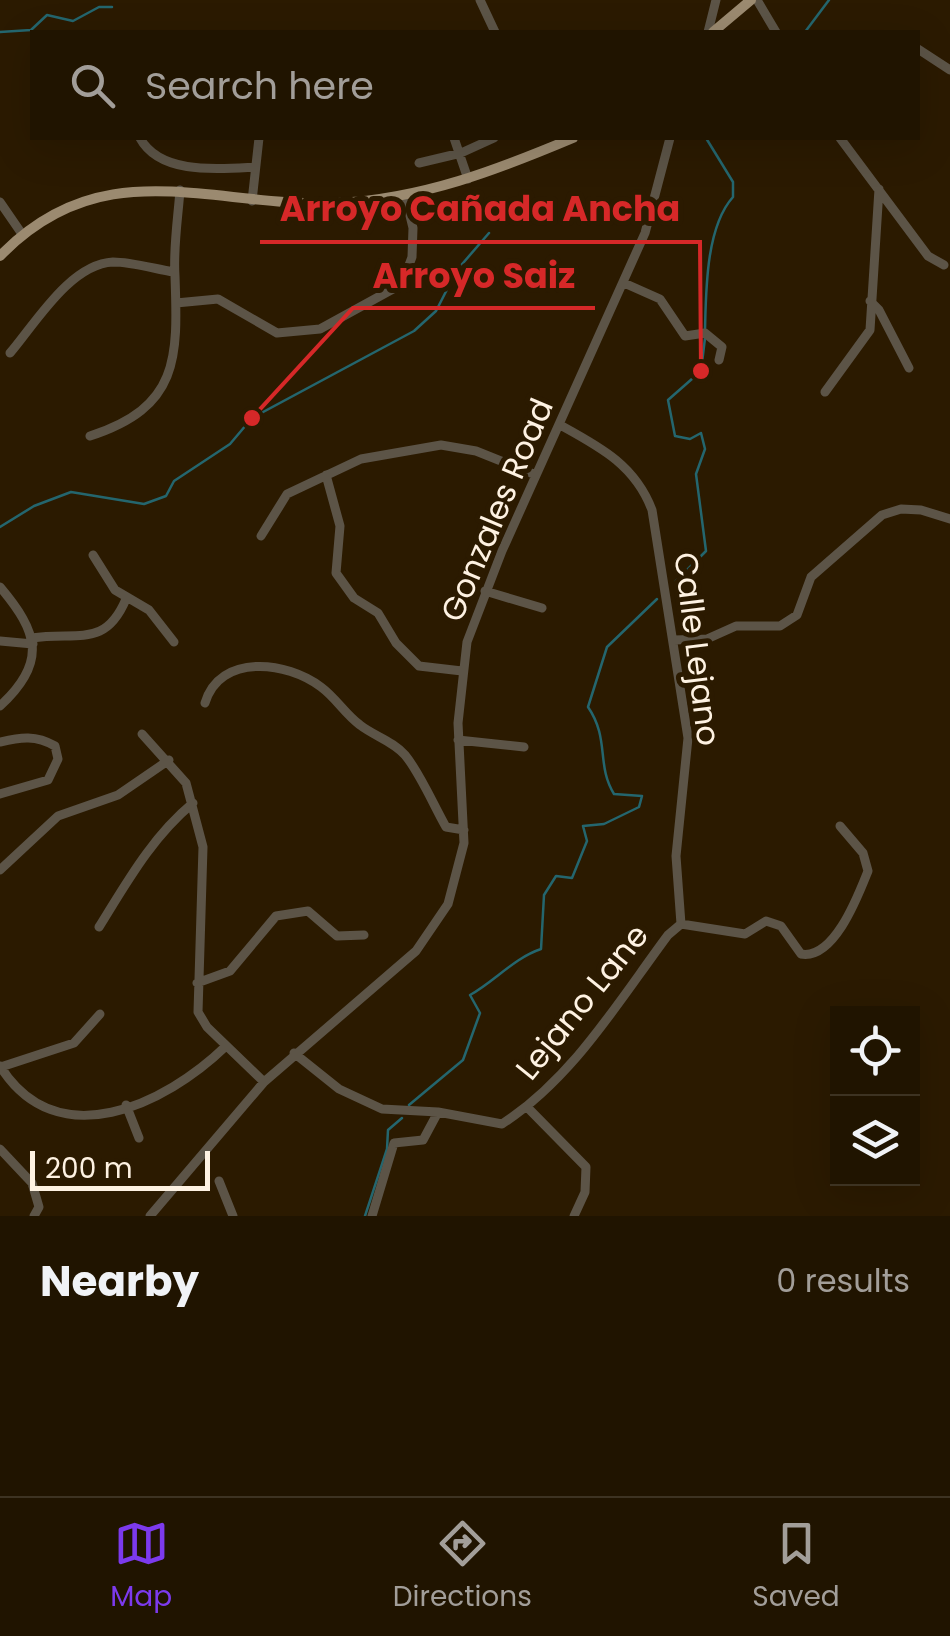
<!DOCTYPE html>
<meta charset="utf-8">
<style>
:root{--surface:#201400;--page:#2d210f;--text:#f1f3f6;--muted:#a29e99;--line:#3d3322;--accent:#7c3aed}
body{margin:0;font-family:Poppins,sans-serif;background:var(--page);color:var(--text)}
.controls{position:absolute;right:30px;bottom:30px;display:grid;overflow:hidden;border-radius:0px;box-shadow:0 10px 40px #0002}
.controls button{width:90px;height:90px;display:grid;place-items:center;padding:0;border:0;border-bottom:2px solid var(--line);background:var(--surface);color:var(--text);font:50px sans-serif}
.scale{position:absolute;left:30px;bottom:25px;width:180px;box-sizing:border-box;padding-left:10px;border:5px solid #fef2e2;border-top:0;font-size:28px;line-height:35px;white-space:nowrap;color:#fef2e2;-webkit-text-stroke:8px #2b1a00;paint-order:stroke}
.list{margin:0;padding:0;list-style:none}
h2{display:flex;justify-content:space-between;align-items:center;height:130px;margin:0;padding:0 40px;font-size:42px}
h2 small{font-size:32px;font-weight:400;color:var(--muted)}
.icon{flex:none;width:55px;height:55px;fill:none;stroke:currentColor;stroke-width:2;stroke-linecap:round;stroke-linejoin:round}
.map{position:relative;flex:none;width:950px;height:1216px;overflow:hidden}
.search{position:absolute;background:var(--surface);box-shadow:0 10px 40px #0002;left:30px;right:30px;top:30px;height:110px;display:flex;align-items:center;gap:25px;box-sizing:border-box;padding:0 35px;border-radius:0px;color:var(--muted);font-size:38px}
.sheet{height:280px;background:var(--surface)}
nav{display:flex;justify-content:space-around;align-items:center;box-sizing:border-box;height:140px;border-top:2px solid var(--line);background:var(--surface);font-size:28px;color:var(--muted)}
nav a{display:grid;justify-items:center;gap:5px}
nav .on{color:var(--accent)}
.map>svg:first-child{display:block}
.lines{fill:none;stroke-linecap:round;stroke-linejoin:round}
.stream{stroke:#24666e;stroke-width:2.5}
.minor{stroke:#5c5447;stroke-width:9}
.major{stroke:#9b8a70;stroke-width:10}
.labels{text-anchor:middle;stroke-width:10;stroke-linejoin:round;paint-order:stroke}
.street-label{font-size:32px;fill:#fef2e2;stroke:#2b1a00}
.leader{fill:none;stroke:#d62828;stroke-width:4}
.callout-dot{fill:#d62828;stroke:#2b1a00;stroke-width:4}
.callout-label{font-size:35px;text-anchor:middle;font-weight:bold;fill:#d62828;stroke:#2b1a00;stroke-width:10;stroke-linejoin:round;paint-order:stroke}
</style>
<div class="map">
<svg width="950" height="1216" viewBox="0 0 950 1216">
<rect width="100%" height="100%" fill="#2b1a00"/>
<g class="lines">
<path class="stream" d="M0,32L31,30L47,15L73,21L99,7H112
M805,32L829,0
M705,330C706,290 706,227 733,197V182L706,138
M0,527L34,506L71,492L144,504L166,496L174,481L230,444L252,418L414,331L436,311L457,270L489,233
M676,581L706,551L696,474L705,449L701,433L690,439L675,436L668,400L701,371L705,338
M409,1105L463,1060L480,1013L470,995C495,981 514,958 541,949L544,895L556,876L572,878L587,841L583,826L604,824L639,807L642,796L614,794C596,765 610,739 588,707L607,647L657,599
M365,1216L387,1149L388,1130L402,1118"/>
<path class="minor" d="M480,0L495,32
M757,0L776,32
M708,32L716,0
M918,49L950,70
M140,138C160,175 218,169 255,167
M454,138L468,179
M840,138L928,256L944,265
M419,163L461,153L494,138
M252,201L259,138
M0,202L22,234
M624,283L660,299L685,336L705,333L722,347L719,360
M870,301L879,310L909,368
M176,303L218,299L277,333L320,329L402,284L412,257L413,228L405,195
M10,353C35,324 70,264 113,262C132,262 155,269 174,272
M825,392L870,330L879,189
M560,425C600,447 635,465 652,510L688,738L676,856L681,924
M90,436C179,407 178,359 175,276C173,248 178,218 180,190
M326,475L340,526L336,573L354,598L378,613L396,643L419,666L462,671
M261,536L287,494L361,459L441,445L476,451L536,475
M93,555L115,590L149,610L174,642
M0,587C38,632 48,662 0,706
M485,591L542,608
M32,638C77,631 105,649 126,599
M674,640L707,639L736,626H780L797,615L811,577L882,515L901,509L921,510L950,519
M0,641L33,644
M205,703C220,653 287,661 321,687C336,698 345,714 360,725C374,736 393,741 405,755C420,773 434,806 446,827L464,830
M142,734L186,783L203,847L198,1012L207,1027L264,1082
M458,740L524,747
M0,742C21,737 36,735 55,746L58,759L48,780L0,794
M0,870L58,816L118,795L169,760
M99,927C127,882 152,837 193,803
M197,983L230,971L276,916L308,911L337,936L364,935
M294,1053L339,1089L382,1109L438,1112L502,1124C573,1078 618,1002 668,935L681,924L745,934L766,921L781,926L801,954C834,960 858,896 868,871L863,853L840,826
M0,1066C57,1157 165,1105 226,1046
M1,1067L74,1043L100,1014
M126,1105L139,1138
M527,1107L586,1167L585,1192L574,1216
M0,1149L32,1183L39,1207L34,1216
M219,1181L233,1216
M150,1216L264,1082L416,951L448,904L464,843L458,723L467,642L502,551L645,233L670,138
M372,1216L394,1143L423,1140L438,1112"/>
<path class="major" d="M713,32L751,0
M0,256C104,149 210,208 338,203C422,199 497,170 573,138"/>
</g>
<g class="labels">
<g class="street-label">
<text transform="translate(497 510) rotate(-67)" y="11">Gonzales Road</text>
<text transform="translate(697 649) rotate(83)" y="11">Calle Lejano</text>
<text transform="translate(582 1002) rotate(-51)" y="11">Lejano Lane</text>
</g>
</g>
<path class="leader" d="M701 371L700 242H260M252 418L353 308H595"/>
<g class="callout-dot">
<circle cx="701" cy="371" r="10"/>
<circle cx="252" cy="418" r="10"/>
</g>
<g class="callout-label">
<text x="480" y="221">Arroyo Cañada Ancha</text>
<text x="474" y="288">Arroyo Saiz</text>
</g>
</svg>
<div class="controls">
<button><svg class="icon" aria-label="locate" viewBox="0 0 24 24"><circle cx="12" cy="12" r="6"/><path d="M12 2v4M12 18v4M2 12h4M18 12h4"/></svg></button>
<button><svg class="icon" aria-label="layers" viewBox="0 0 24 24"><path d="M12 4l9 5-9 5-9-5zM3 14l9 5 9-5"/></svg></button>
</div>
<div class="scale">200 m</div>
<div class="search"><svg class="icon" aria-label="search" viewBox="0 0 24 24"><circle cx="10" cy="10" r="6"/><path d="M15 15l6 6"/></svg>Search here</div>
</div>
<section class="sheet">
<h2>Nearby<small>0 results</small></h2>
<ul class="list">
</ul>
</section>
<nav>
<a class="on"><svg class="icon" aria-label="map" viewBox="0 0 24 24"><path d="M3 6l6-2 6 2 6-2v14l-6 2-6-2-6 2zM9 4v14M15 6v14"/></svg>Map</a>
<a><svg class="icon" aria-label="directions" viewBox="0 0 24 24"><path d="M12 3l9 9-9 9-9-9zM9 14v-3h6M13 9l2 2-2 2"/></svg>Directions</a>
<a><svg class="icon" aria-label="saved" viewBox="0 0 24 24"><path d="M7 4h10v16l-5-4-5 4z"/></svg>Saved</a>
</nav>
